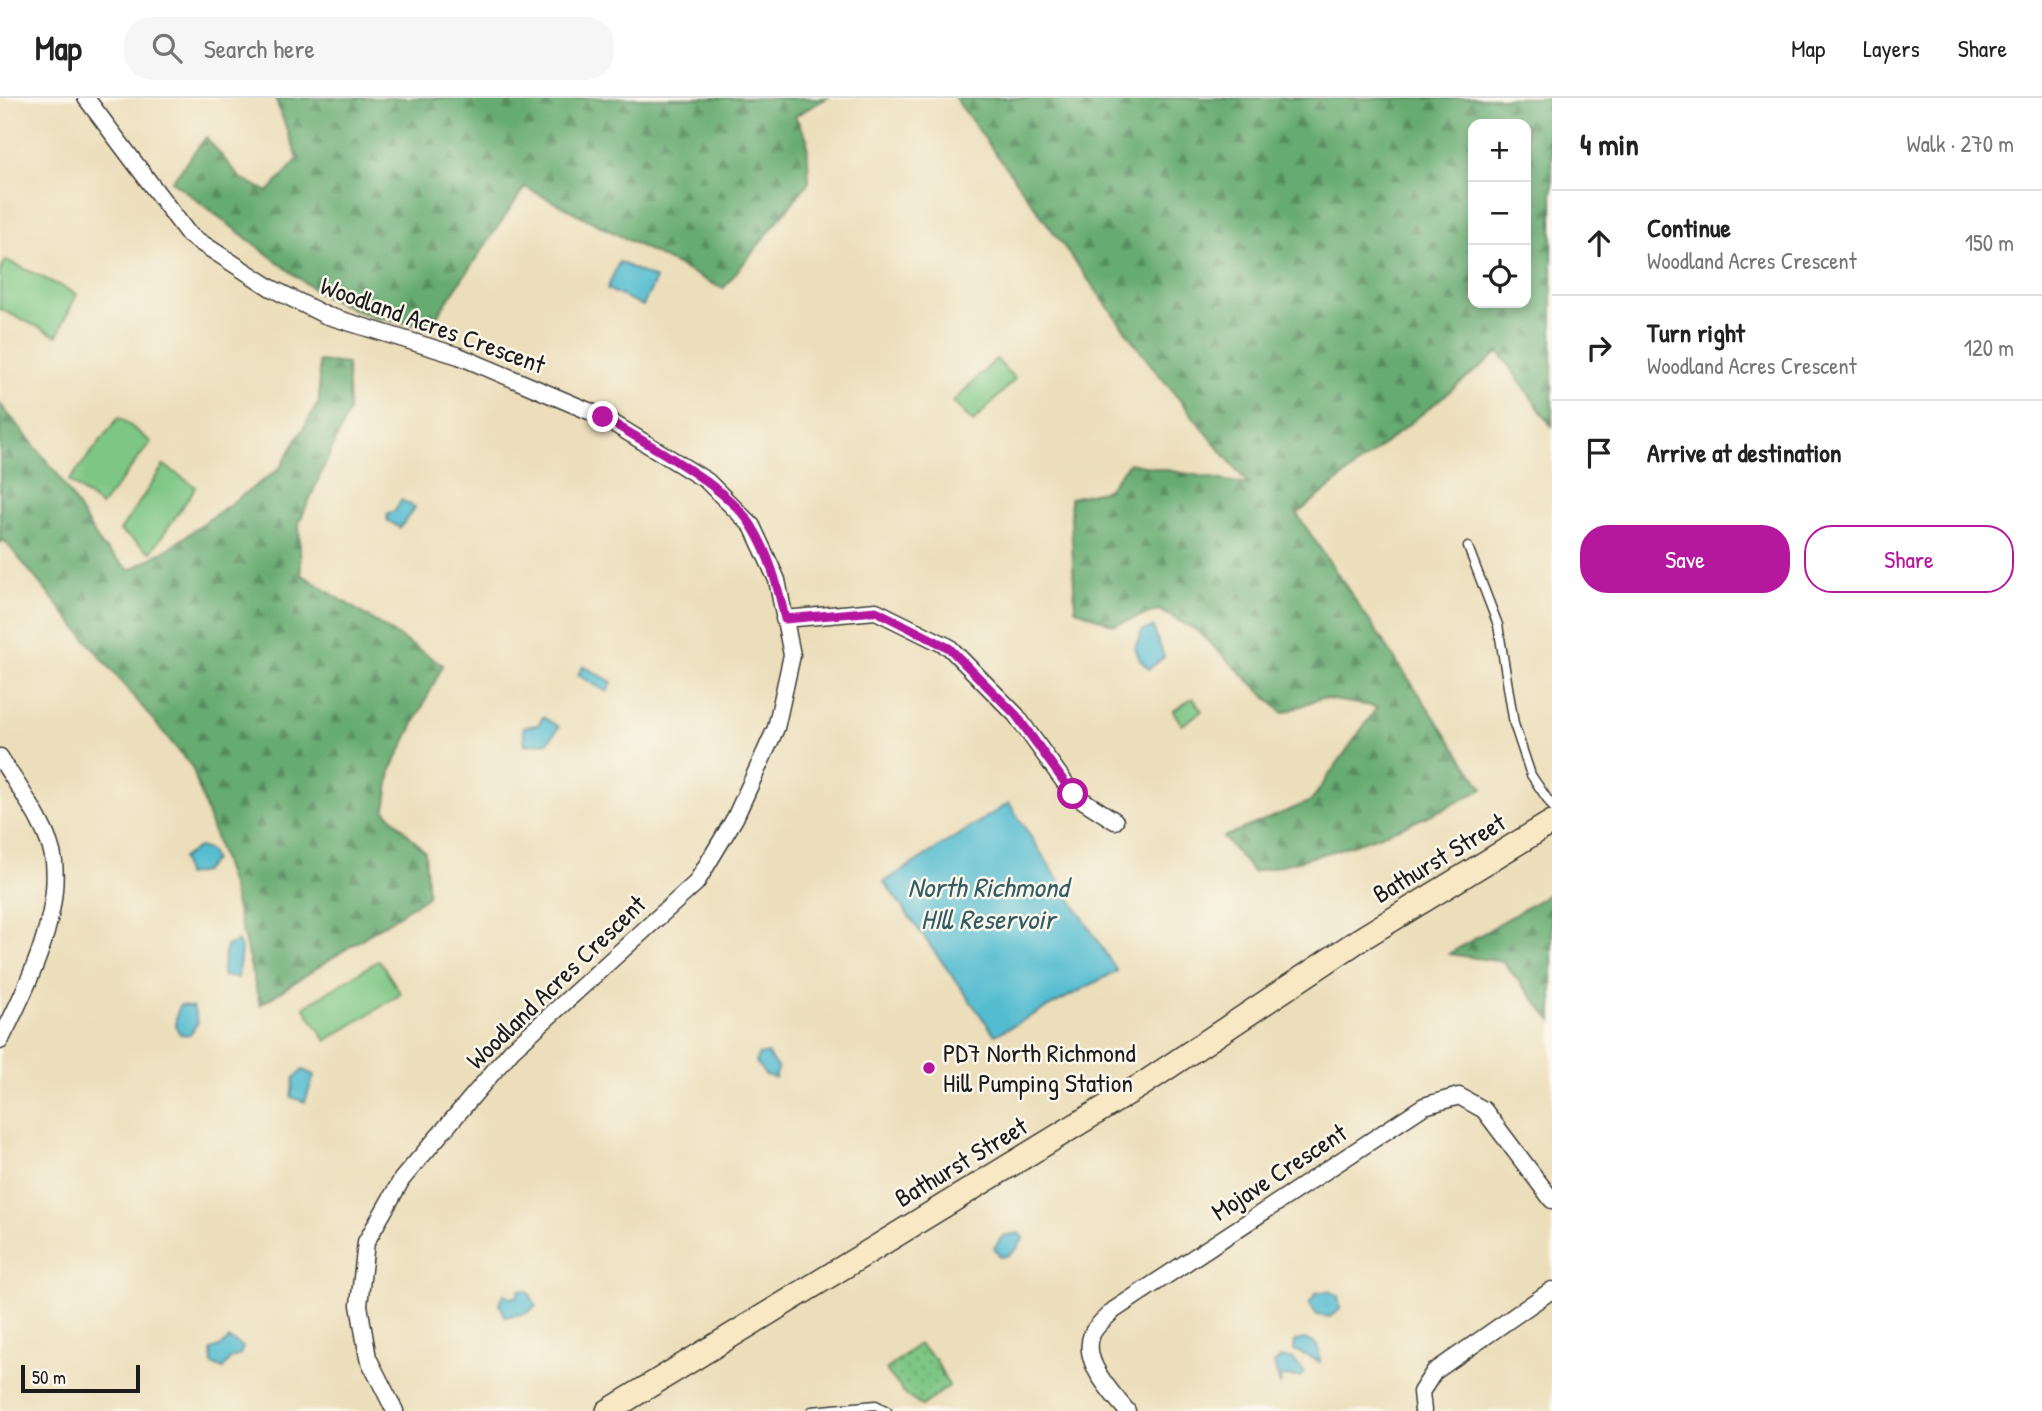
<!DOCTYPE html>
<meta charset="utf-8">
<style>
:root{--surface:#fff;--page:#f6f6f6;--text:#222;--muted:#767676;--line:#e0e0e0;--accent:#b5179e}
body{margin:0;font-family:"Patrick Hand",sans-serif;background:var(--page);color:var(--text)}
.controls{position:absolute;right:21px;top:21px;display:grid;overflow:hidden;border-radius:14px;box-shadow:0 4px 10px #0003}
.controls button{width:63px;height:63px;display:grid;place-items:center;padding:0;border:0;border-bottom:2px solid var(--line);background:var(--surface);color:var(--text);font:35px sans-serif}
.scale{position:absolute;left:21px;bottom:18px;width:119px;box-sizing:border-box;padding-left:7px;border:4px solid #1c1c1c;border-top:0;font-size:19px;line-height:24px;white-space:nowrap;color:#1c1c1c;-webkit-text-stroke:5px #fbf7ec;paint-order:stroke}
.stop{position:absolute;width:21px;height:21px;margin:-16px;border:5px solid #b5179e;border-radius:50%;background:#fff}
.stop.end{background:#b5179e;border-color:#fff;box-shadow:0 2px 7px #0008}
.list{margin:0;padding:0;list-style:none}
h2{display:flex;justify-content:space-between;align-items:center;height:91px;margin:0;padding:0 28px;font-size:30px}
h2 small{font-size:23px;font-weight:400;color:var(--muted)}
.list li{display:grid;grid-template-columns:46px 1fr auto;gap:21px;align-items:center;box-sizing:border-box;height:105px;padding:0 28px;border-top:2px solid var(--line)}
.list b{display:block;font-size:26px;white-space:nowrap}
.list p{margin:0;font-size:23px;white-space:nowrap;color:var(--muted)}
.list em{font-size:23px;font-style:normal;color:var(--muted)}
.actions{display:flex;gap:14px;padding:21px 28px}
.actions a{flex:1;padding:16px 0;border:2px solid var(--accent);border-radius:28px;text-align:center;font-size:24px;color:var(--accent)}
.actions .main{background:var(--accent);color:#fff}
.icon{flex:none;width:38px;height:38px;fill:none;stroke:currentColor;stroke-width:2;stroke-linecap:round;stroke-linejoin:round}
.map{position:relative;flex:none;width:1552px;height:1313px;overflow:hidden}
header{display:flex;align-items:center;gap:42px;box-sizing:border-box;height:98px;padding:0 35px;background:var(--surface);border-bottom:2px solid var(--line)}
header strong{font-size:33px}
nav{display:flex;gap:38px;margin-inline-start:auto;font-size:24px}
.search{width:490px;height:63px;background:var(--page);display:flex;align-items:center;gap:18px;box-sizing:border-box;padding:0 24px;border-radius:28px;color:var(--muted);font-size:26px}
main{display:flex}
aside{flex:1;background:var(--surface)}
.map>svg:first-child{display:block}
.grass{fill:#7dc683;stroke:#4c7150;stroke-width:2}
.forest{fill:url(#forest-firs);stroke:#416446;stroke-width:2;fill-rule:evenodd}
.park{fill:url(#park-dots);stroke:#4c7150;stroke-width:2}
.water{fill:#53bcd0;stroke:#386c76;stroke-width:2}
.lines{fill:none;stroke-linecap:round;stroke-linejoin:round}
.service-casing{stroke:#3b3934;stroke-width:11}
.minor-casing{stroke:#3b3934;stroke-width:19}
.secondary-casing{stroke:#3b3934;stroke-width:26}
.service{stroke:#fff;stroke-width:8}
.minor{stroke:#fff;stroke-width:16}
.secondary{stroke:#f8e8c3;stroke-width:23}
.route{stroke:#b5179e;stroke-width:9}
.poi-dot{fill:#b5179e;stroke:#fbf7ec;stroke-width:2.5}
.labels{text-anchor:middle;stroke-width:5;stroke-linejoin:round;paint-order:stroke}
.street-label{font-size:26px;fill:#1c1c1c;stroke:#fbf7ec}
.poi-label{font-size:26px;fill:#1c1c1c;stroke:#fbf7ec;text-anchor:start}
.water-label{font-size:28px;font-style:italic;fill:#325c64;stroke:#fbf7ec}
</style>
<header>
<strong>Map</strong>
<div class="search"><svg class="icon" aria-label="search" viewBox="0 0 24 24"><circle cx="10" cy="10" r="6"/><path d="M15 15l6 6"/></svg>Search here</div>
<nav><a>Map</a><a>Layers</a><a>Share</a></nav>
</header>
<main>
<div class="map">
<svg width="1552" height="1313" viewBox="0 0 1552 1313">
<defs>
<pattern id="forest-firs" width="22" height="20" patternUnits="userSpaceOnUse" patternTransform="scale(1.75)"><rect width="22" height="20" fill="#66ab71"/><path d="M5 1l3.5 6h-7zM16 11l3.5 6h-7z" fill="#538a5c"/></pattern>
<pattern id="park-dots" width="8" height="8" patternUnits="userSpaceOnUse" patternTransform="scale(1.75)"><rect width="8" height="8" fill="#7dc683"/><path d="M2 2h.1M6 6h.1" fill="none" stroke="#66a06a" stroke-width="1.8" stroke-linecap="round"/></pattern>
</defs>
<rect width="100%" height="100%" fill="#fbf7ec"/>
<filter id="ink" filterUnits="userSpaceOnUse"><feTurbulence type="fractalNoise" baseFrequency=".0143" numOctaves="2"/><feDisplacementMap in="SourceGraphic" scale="14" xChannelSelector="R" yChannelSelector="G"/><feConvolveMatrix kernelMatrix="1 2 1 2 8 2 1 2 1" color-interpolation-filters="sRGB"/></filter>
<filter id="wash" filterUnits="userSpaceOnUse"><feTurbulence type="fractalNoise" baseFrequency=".00686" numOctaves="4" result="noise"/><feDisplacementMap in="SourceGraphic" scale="28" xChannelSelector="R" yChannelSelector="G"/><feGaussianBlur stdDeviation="1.57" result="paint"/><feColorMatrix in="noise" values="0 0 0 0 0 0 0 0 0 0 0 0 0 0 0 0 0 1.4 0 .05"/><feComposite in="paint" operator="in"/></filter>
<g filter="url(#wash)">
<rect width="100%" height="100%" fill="#ecdeba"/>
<path class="grass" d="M6,162L77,196L57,238L0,211V173Z
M996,261L1015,281L973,324L953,304Z
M119,319L151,344L101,408L69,383Z
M164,367L196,389L151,454L120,433Z
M1193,600L1202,613L1182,627L1173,613Z
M379,862L401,896L326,943L304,909Z"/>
<path class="forest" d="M275,0H827L795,18L807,40L809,84L723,191L525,89L430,228L374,220L322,198L172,83L206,39L240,80L268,94L298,61Z
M955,0H1552V329L1499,254L1297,416L1483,691C1404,733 1339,754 1253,774L1223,739L1311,703L1377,609L1321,600L1283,615L1197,533L1159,512L1114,527L1075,511L1070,400L1107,392L1129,365L1249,387L1147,262ZM1473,26H1526V205H1473Z
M319,263L347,266L349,313L299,425L301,476L443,567L391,672L385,712L425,754L428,798L260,907L232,791L192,669L4,442L0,445V306L57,375L101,447L130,472L168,451L280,370L319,304Z
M1552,794V923L1503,864L1449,856Z"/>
<path class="park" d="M918,1246L935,1261L949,1288L922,1308L907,1298L886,1272Z"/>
<path class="water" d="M619,164L656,181L643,208L607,191Z
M401,402L415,409L400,430L387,422L388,415L395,413Z
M1153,529L1164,559L1149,571L1140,562L1135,550L1142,533Z
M583,568L612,584L607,594L578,577Z
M543,619L559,629L548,644L525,647L523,629L538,627Z
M1009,705L1117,873L995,937L884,784Z
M198,749L209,752L214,762L203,774L186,777L182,760Z
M238,843L241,851L238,880L222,878L226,848Z
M180,907L193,909L198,924L190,937L180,936C173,927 176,917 180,907Z
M767,955L778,971L775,980L765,977L756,964L758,957Z
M303,972L314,977L305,1004L291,999L294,980Z
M1019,1135L1023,1140C1020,1149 1011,1158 1001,1159L994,1150L1003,1138Z
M519,1192L528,1193L536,1208L527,1215L506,1219L499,1206L504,1196L510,1200L518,1198Z
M1329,1193L1338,1198L1340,1211L1330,1219L1317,1217L1309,1206L1316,1195Z
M229,1241L243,1249L240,1257L231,1260L223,1271L212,1266L211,1252L222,1248Z
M1304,1241C1319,1245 1319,1250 1320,1264L1294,1252L1295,1243Z
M1281,1260H1291L1305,1274L1301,1279L1282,1278L1280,1286L1274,1266Z"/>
</g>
<g filter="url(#ink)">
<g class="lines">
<g class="service-casing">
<path id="service" d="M1468,449L1498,527L1514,626L1531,677L1552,708
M812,1313L876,1307L887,1313"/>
</g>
<g class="minor-casing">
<path id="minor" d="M86,0L189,137L271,190L325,217L459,258L603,319L707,383L752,428L777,482L792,557L776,630L735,720L696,785L512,952L402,1081L366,1144L359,1207L368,1260L395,1313
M784,521L876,513L949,549L1016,617L1073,696L1115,723
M0,659C17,688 50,730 54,764C60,822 26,892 0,943
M1127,1313C1111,1294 1081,1263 1092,1236C1096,1227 1107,1219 1114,1212L1424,1008L1459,998L1484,1012L1552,1102
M1423,1313L1421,1294L1434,1274L1552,1192"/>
</g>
<g class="secondary-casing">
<path id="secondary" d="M608,1313L1143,986L1359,842L1552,724"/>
</g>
<use href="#service" class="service"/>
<use href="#minor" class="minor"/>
<use href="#secondary" class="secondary"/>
</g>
</g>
<g class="lines" filter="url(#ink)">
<path class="route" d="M603,319C645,345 729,388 753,430C770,458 778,489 785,521L876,513L949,550L1016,617L1073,696"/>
</g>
<circle class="poi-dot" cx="929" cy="970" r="7"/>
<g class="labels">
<g class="street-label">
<text transform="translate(433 227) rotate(20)" y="9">Woodland Acres Crescent</text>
<text transform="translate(1439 760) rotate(-31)" y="9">Bathurst Street</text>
<text transform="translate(556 884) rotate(-44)" y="9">Woodland Acres Crescent</text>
<text transform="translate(961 1064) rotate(-31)" y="9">Bathurst Street</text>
<text transform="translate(1279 1074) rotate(-33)" y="9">Mojave Crescent</text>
</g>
<g class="poi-label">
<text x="943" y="964">PD7 North Richmond<tspan x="943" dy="30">Hill Pumping Station</tspan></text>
</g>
<g class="water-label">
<text x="988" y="799">North Richmond<tspan x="988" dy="32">HIll Reservoir</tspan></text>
</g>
</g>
</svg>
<div class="controls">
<button>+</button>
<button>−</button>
<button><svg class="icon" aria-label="locate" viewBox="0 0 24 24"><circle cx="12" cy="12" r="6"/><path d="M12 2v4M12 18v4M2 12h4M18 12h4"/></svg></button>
</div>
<div class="scale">50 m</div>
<div class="stop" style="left:1073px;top:696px"></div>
<div class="stop end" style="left:603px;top:319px"></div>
</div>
<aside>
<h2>4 min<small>Walk · 270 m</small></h2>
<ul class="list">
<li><svg class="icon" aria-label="ahead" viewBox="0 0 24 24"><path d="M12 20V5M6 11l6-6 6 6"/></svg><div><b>Continue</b><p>Woodland Acres Crescent</p></div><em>150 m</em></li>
<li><svg class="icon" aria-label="right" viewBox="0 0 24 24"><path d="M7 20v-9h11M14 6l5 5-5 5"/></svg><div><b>Turn right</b><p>Woodland Acres Crescent</p></div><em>120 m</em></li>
<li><svg class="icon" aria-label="arrive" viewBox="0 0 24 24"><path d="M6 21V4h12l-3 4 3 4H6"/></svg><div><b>Arrive at destination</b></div></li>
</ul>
<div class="actions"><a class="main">Save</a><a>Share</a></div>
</aside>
</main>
